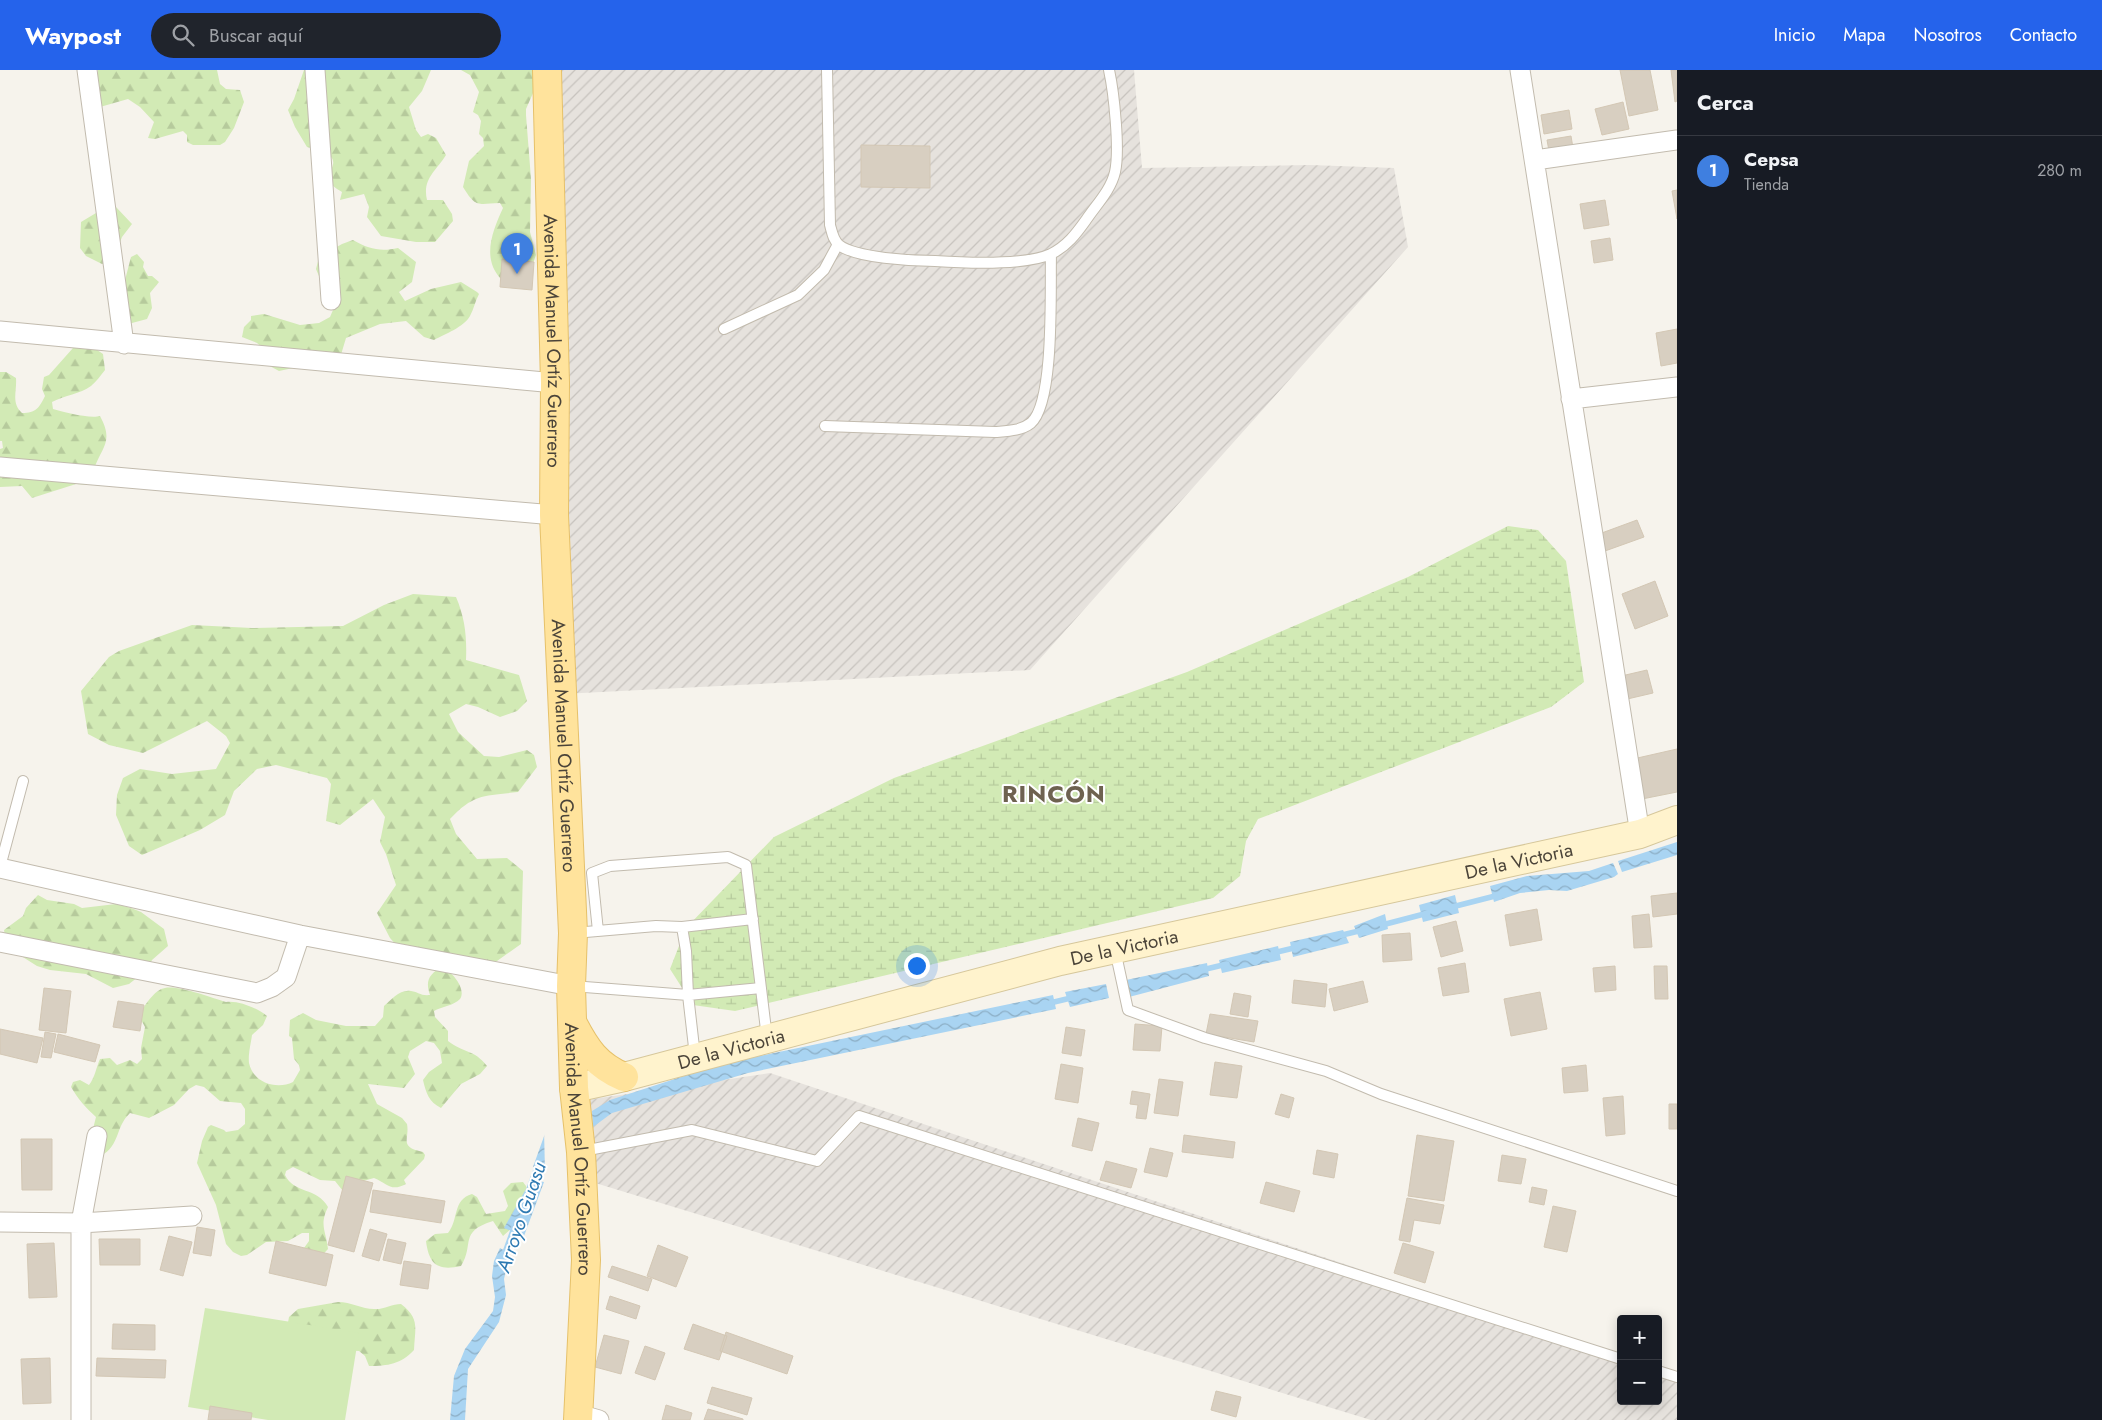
<!DOCTYPE html>
<html lang="es">
<meta charset="utf-8">
<style>
:root{--surface:#171b24;--page:#20242c;--text:#f1f3f6;--muted:#9ea1a6;--line:#363941;--accent:#2563eb}
body{margin:0;font-family:Jost,sans-serif;background:var(--page);color:var(--text)}
.controls{position:absolute;right:15px;bottom:15px;display:grid;overflow:hidden;border-radius:5px;box-shadow:0 2px 12px #0003}
.controls button{width:45px;height:45px;display:grid;place-items:center;padding:0;border:0;border-bottom:1px solid var(--line);background:var(--surface);color:var(--text);font:25px sans-serif}
.you{position:absolute;left:916px;top:895px;width:18px;height:18px;margin:-12px;border:4px solid #fff;border-radius:50%;background:#1a73e8;box-shadow:0 0 0 8px #1a73e833}
.badge{display:grid;place-items:center;width:32px;height:32px;border-radius:50%;background:var(--accent);color:#fff;font-size:16px;font-weight:700}
.pin{position:absolute;translate:-50% -41px;filter:drop-shadow(0 1px 2px #0008)}
.pin::after{content:'';position:absolute;top:26px;width:18px;height:15px;background:inherit;clip-path:polygon(0 0,100% 0,50% 100%)}
.list{margin:0;padding:0;list-style:none}
h2{display:flex;justify-content:space-between;align-items:center;height:65px;margin:0;padding:0 20px;font-size:21px}
h2 small{font-size:16px;font-weight:400;color:var(--muted)}
.list li{display:grid;grid-template-columns:32px 1fr auto;gap:15px;align-items:center;box-sizing:border-box;height:70px;padding:0 20px;border-top:1px solid var(--line)}
.list b{display:block;font-size:19px;white-space:nowrap}
.list p{margin:0;font-size:16px;white-space:nowrap;color:var(--muted)}
.list em{font-size:16px;font-style:normal;color:var(--muted)}
.icon{flex:none;width:28px;height:28px;fill:none;stroke:currentColor;stroke-width:2;stroke-linecap:round;stroke-linejoin:round}
.map{position:relative;flex:none;width:1677px;height:1350px;overflow:hidden}
header{display:flex;align-items:center;gap:30px;box-sizing:border-box;height:70px;padding:0 25px;background:var(--accent);color:#fff}
header strong{font-size:24px}
nav{display:flex;gap:28px;margin-inline-start:auto;font-size:18px}
.search{width:350px;height:45px;background:var(--page);display:flex;align-items:center;gap:12px;box-sizing:border-box;padding:0 18px;border-radius:28px;color:var(--muted);font-size:19px}
main{display:flex}
aside{flex:1;background:var(--surface)}
.map>svg:first-child{display:block}
.industrial{fill:url(#industrial-furrows)}
.forest{fill:url(#forest-firs)}
.wetland{fill:url(#wetland-marsh)}
.pitch{fill:#d2eab5}
.water{fill:url(#water-waves)}
.pier{fill:#f6f3ec}
.lines{fill:none;stroke-linecap:round;stroke-linejoin:round}
.stream{stroke:#a9d4f2;stroke-width:5.5}
.building{fill:#d8cfc1;stroke:#d3c7b4}
.service-casing{stroke:#c2bbae;stroke-width:12}
.minor-casing{stroke:#c2bbae;stroke-width:21}
.secondary-casing{stroke:#d6c79b;stroke-width:30}
.primary-casing{stroke:#e6c16a;stroke-width:30}
.service{stroke:#fff;stroke-width:10}
.minor{stroke:#fff;stroke-width:19}
.secondary{stroke:#fff3cd;stroke-width:28}
.primary{stroke:#ffe39c;stroke-width:28}
.labels{text-anchor:middle;stroke-width:4;stroke-linejoin:round;paint-order:stroke}
.street-label{font-size:19px;fill:#4b4439;stroke:#fff}
.water-label{font-size:20px;font-style:italic;fill:#2e7ab2;stroke:#fff}
.district-label{font-size:24px;font-weight:bold;letter-spacing:1px;fill:#6e6250;stroke:#fff}
</style>
<header>
<strong>Waypost</strong>
<div class="search"><svg class="icon" aria-label="search" viewBox="0 0 24 24"><circle cx="10" cy="10" r="6"/><path d="M15 15l6 6"/></svg>Buscar aquí</div>
<nav><a>Inicio</a><a>Mapa</a><a>Nosotros</a><a>Contacto</a></nav>
</header>
<main>
<div class="map">
<svg width="1677" height="1350" viewBox="0 0 1677 1350">
<defs>
<pattern id="industrial-furrows" width="10" height="10" patternUnits="userSpaceOnUse" patternTransform="scale(1.25)"><rect width="10" height="10" fill="#e6e2dd"/><path d="M-1 1l2-2M0 10L10 0M9 11l2-2" fill="none" stroke="#c7c3be"/></pattern>
<pattern id="forest-firs" width="22" height="20" patternUnits="userSpaceOnUse" patternTransform="scale(1.25)"><rect width="22" height="20" fill="#d2eab5"/><path d="M5 1l3.5 6h-7zM16 11l3.5 6h-7z" fill="#b6ca9c"/></pattern>
<pattern id="wetland-marsh" width="20" height="14" patternUnits="userSpaceOnUse" patternTransform="scale(1.25)"><rect width="20" height="14" fill="#d2eab5"/><path d="M1 5h8M5 5V1M11 12h8M15 12V8" fill="none" stroke="#b6ca9c"/></pattern>
<pattern id="water-waves" width="16" height="10" patternUnits="userSpaceOnUse" patternTransform="scale(1.25)"><rect width="16" height="10" fill="#a9d4f2"/><path d="M0 5q4-4 8 0t8 0" fill="none" stroke="#8caec5"/></pattern>
</defs>
<rect width="100%" height="100%" fill="#f6f3ec"/>
<path class="industrial" d="M547,0H1134L1142,98L1310,95L1394,98L1408,177L1030,600L562,624Z
M770,1003L1621,1286V1331H1658V1299L1677,1305V1350H1371L592,1112L586,1030Z"/>
<path class="forest" d="M98,0H217L220,14L226,19L240,20L244,32L234,58L225,72L220,75H193L187,72V65L183,61L155,69L148,68L154,52L140,37L128,29L100,37L93,7L98,4Z
M304,0H431L422,21L409,37L416,60L421,67L428,64L436,68L446,85C436,101 422,109 427,130H443L452,144L453,151L435,172H416L381,166L367,147L369,137L364,124L340,130L342,122C339,120 335,118 332,115C320,100 355,88 307,77L295,57L288,40L294,29Z
M461,0H539L537,14L526,39V45L531,109L530,162L536,185L532,196L501,209C481,188 493,160 503,138L500,133C477,134 476,138 463,117L469,91L484,76L483,68L479,64L481,51L478,45L473,42L479,22L470,5Z
M109,136L116,137L132,154L122,167L113,190L102,194L86,186L80,178L81,152L96,143L100,137Z
M353,170C369,179 380,182 398,178L416,192L412,212L399,222L405,231L431,219L461,212L477,222L479,224C475,231 474,239 470,246C464,257 445,264 434,270L424,267L406,251L380,254L346,268L340,288L279,301L266,294V281L257,273L242,267L244,257L251,250V246L264,244L300,255L319,253L330,247L336,233L321,211L316,199L319,187L342,174Z
M137,184L144,192L143,197L148,206H152L159,212L150,223L152,238L147,249L132,253L122,251L125,210L131,187Z
M81,269L103,284L105,300C101,305 96,312 91,316C80,324 65,325 52,332L53,339C63,342 90,349 100,346C114,372 102,376 94,399C92,404 91,409 89,415L76,414L32,428L22,416L0,417V379L3,378L2,371H0V302H6L16,308C17,322 11,333 22,343C36,343 39,338 45,326L42,319L44,307L49,305Z
M413,524L456,527C465,548 467,567 466,590L519,605L527,631L517,641L500,647L478,637L466,634L449,644L458,662L484,686L499,687L527,680L534,685L537,697L518,722C485,726 474,723 450,749L456,764L477,789L507,788L523,801L521,874L497,891L482,894L408,888L390,868L377,843L396,815L386,784L380,772L385,747L373,729L340,755L326,751L331,714L327,708L276,695L257,699L234,721L225,745L200,760L142,785L129,776L116,745L117,725L123,708L140,699L172,704L216,699L230,673L226,666L207,651L143,683L109,675L88,664L81,621L109,587L119,581L192,555L252,558L343,556L384,535Z
M38,825L47,830L74,834L82,838L116,834L131,838L141,842L164,859L168,876L152,890L147,900L129,914L113,918L86,904L50,900L37,896L7,877L4,860L23,846L26,838Z
M442,897C451,901 467,918 460,929C455,935 441,937 434,941L435,947L448,961V971C463,983 474,979 487,996L480,1004L461,1014L441,1038C429,1032 426,1023 423,1010L429,1002L442,993L440,981L434,973L426,971L410,981L408,987L415,1004L404,1018L368,1014L377,1034L402,1048L407,1054C410,1069 398,1077 423,1082L425,1085L424,1089L404,1110L406,1114C391,1122 388,1114 374,1108L363,1111L343,1121L335,1111L320,1110L293,1097L286,1101L285,1105C294,1124 317,1117 328,1137C319,1155 326,1161 328,1179L314,1194L304,1178L309,1171V1163H302L288,1171L266,1172L247,1185L241,1186L233,1182L226,1174L216,1135L197,1093L202,1071L208,1057L211,1055L224,1060L226,1062L238,1060L245,1054V1039L241,1033L220,1031L204,1017L196,1015L189,1019L174,1035L149,1048L130,1043C114,1058 121,1079 96,1088L92,1063L96,1047C86,1038 78,1029 71,1017L73,1012L80,1010L89,1015C95,1007 96,998 100,989L110,988L117,995L130,990L137,994L142,989L141,978L145,957L139,946C143,937 155,919 165,918C178,915 212,928 226,932C238,930 257,938 267,946L263,955L252,965C251,973 248,984 249,993C253,1013 277,1020 293,1012L300,1000L299,995L294,989L292,968L289,966L290,950L303,943L316,950L346,956H375L383,947L384,936C391,930 400,919 411,921C419,922 420,926 430,925C425,911 429,904 442,897Z
M523,1112L526,1116L531,1129L512,1158L503,1166L493,1151C458,1162 475,1174 461,1196C438,1201 429,1195 426,1171L435,1164L448,1163C459,1150 452,1130 472,1124L477,1127L486,1144L505,1141L508,1136L503,1121L511,1113Z
M338,1232C351,1232 362,1239 374,1239C383,1240 392,1234 401,1234C420,1249 415,1257 414,1280C401,1294 388,1296 369,1296L365,1286L359,1281L328,1279L287,1258L289,1247L298,1239Z"/>
<path class="wetland" d="M1508,456L1538,460L1566,491L1584,612L1551,637L1258,749L1246,771L1240,806L1213,828L735,941L693,935L670,899L686,858L774,767L894,708L1187,602L1408,507Z"/>
<path class="pitch" d="M205,1238L359,1263L345,1350H268L188,1337Z"/>
<path class="water" d="M1677,772V785L1622,802L1618,791Z
M1613,793L1618,804L1614,807L1567,821L1549,820L1520,823L1494,832L1490,816L1527,806L1589,801Z
M1455,825L1459,843L1423,852L1419,835Z
M1385,844L1388,859L1359,868L1354,856Z
M1343,860L1349,873L1293,887L1290,872Z
M1278,876L1281,890L1222,903L1219,890Z
M1207,893L1209,906L1129,927L1126,910Z
M1106,914L1109,928L1070,937L1065,922Z
M1053,925L1056,939L748,1003L612,1043L593,1057L592,1041L610,1030L721,994Z
M547,1058L552,1100L533,1097Z
M531,1110L544,1112L524,1166L504,1158Z
M500,1178L510,1184L504,1209L506,1225L499,1252L468,1299L465,1350H450L454,1306L465,1279L493,1241L495,1227L492,1206L494,1191Z"/>
<path class="pier" d="M548,1055L550,1058L554,1100L552,1103L545,1102L544,1059Z"/>
<g class="lines">
<path class="stream" d="M1452,837L1499,825
M1382,855L1428,843
M1338,866L1363,860
M1273,883L1298,877
M1202,900L1227,894
M1050,933L1075,927
M530,1116L539,1092
M503,1188L515,1155"/>
</g>
<path class="building" d="M1620,0H1650L1658,40L1629,46Z
M1671,0H1677V31L1675,32Z
M1623,32L1629,59L1602,65L1595,39Z
M1569,40L1572,59L1544,64L1541,45Z
M1571,66L1573,78L1549,81L1547,70Z
M861,75L930,76V118L861,117Z
M1677,120V149L1672,121Z
M1605,130L1609,155L1584,159L1580,134Z
M1610,168L1613,190L1594,193L1591,171Z
M502,189L534,192L532,220L500,217Z
M1677,259V293L1661,296L1656,263Z
M1637,450L1644,467L1605,481L1599,464Z
M1655,511L1668,546L1635,559L1622,524Z
M1647,600L1653,623L1623,630L1617,607Z
M1677,679V722L1642,729L1633,689Z
M1677,823V844L1653,847L1651,826Z
M1537,839L1542,870L1510,876L1505,845Z
M1649,844L1652,877L1634,878L1632,846Z
M1456,851L1463,881L1441,887L1433,857Z
M1410,863L1412,890L1383,892L1382,865Z
M1465,893L1469,922L1443,926L1438,898Z
M1615,896L1616,920L1595,922L1593,898Z
M1654,896H1667L1668,929H1655Z
M1294,910L1327,914L1325,937L1292,933Z
M1363,911L1368,932L1334,941L1329,919Z
M44,918L71,921L66,963L39,960Z
M1540,922L1547,959L1511,966L1504,929Z
M1234,923L1251,926L1248,947L1230,944Z
M118,931L144,935L140,961L113,957Z
M1210,944L1258,951L1254,972L1206,964Z
M1135,954L1162,956L1160,981L1133,980Z
M1066,957L1085,960L1081,986L1062,983Z
M0,959L43,968L37,993L0,984Z
M45,962L56,964L51,988L41,987Z
M58,964L100,975L95,992L54,982Z
M1215,992L1242,996L1237,1028L1210,1025Z
M1061,994L1083,998L1078,1033L1055,1029Z
M1586,995L1588,1021L1564,1023L1562,998Z
M1159,1009L1183,1012L1178,1046L1154,1043Z
M1132,1021L1150,1024L1146,1049L1136,1048L1138,1035L1130,1034Z
M1281,1024L1294,1028L1289,1048L1275,1044Z
M1623,1026L1625,1064L1606,1066L1603,1028Z
M1669,1034H1677V1059H1669Z
M1078,1048L1099,1053L1092,1081L1072,1076Z
M1184,1065L1235,1072L1233,1088L1182,1082Z
M1417,1065L1454,1071L1444,1131L1408,1126Z
M21,1069H52V1120H22Z
M1150,1078L1173,1083L1167,1107L1144,1102Z
M1317,1080L1338,1084L1334,1108L1313,1104Z
M1502,1085L1526,1089L1521,1114L1498,1111Z
M1106,1091L1137,1099L1131,1118L1100,1110Z
M346,1106L373,1113L354,1182L328,1175Z
M1266,1112L1300,1121L1294,1142L1260,1133Z
M1532,1117L1547,1120L1544,1135L1529,1132Z
M373,1120L445,1131L441,1153L370,1142Z
M1407,1128L1444,1135L1440,1154L1414,1150L1410,1172L1399,1170Z
M1553,1136L1576,1141L1567,1182L1544,1177Z
M197,1157L215,1160L211,1186L193,1183Z
M370,1159L387,1164L379,1191L362,1186Z
M169,1166L192,1172L183,1206L160,1200Z
M99,1169H140V1195H100Z
M388,1169L406,1173L401,1194L383,1190Z
M276,1171L333,1185L326,1216L269,1203Z
M54,1173L57,1227L29,1228L27,1174Z
M1403,1173L1434,1182L1425,1213L1394,1203Z
M658,1175L688,1187L676,1217L647,1206Z
M404,1191L431,1195L428,1219L400,1215Z
M612,1196L652,1209L648,1221L608,1207Z
M610,1226L640,1236L636,1249L606,1239Z
M113,1254L155,1255V1280L112,1279Z
M693,1254L727,1266L719,1290L684,1279Z
M726,1262L793,1286L787,1304L720,1281Z
M604,1265L629,1271L621,1304L595,1297Z
M645,1276L665,1283L655,1310L635,1303Z
M50,1288L51,1333L23,1334L21,1289Z
M97,1288L166,1290L165,1308L96,1306Z
M712,1317L752,1328L747,1345L707,1333Z
M1216,1321L1241,1327L1236,1347L1211,1340Z
M666,1335L692,1343L690,1350H662Z
M210,1336L252,1343L251,1350H208Z
M708,1339L743,1349V1350H704Z"/>
<g class="lines">
<g class="service-casing">
<path id="service" d="M827,0L830,155C832,162 833,170 839,175C856,188 912,191 935,191C966,193 1024,196 1051,184C1067,176 1076,164 1086,150C1096,135 1111,120 1115,102C1120,80 1114,23 1109,0
M724,259L798,225L824,200L838,174
M825,356L995,362C1007,361 1021,361 1031,353C1055,332 1050,217 1051,184
M0,797L23,711
M682,857L753,849
M598,861L592,803L610,796L728,787L746,795L767,968
M574,863L656,856L682,857L686,881L688,925L695,986
M1115,880L1128,940L1205,968L1326,1001L1381,1024L1677,1121
M572,916L688,925L761,918
M583,1081L692,1060L817,1091L859,1046L1621,1289
M1658,1301L1677,1307"/>
</g>
<g class="minor-casing">
<path id="minor" d="M87,0L124,274
M315,0L331,230
M1520,0L1640,764
M1535,90L1677,70
M0,261L555,313
M1571,329L1677,317
M0,397L554,445
M0,798L300,865L571,916
M0,872L257,923L272,917L286,907L300,865
M0,1152L81,1153L192,1146
M578,1344L599,1350
M81,1350V1153L97,1066"/>
</g>
<g class="secondary-casing">
<g id="secondary">
<path id="s1" d="M574,1018L624,1007L1060,891L1640,764L1677,750"/>
</g>
</g>
<g class="primary-casing">
<g id="primary">
<path id="s2" d="M547,0L555,313L554,445L573,863L571,916L574,1018L581,1082L586,1190L578,1350"/>
<path d="M573,954C586,979 597,996 624,1007"/>
</g>
</g>
<use href="#service" class="service"/>
<use href="#minor" class="minor"/>
<use href="#secondary" class="secondary"/>
<use href="#primary" class="primary"/>
</g>
<g class="labels">
<g class="street-label">
<text dy="7" stroke="none"><textPath href="#s2" startOffset="271">Avenida Manuel Ortíz Guerrero</textPath></text>
<text dy="7" stroke="none"><textPath href="#s2" startOffset="676">Avenida Manuel Ortíz Guerrero</textPath></text>
<text dy="7" stroke="none"><textPath href="#s1" startOffset="972">De la Victoria</textPath></text>
<text dy="7" stroke="none"><textPath href="#s1" startOffset="568">De la Victoria</textPath></text>
<text dy="7" stroke="none"><textPath href="#s1" startOffset="162">De la Victoria</textPath></text>
<text dy="7" stroke="none"><textPath href="#s2" startOffset="1080">Avenida Manuel Ortíz Guerrero</textPath></text>
</g>
<g class="water-label">
<text transform="translate(521 1147) rotate(-71)" y="7">Arroyo Guasu</text>
</g>
<g class="district-label">
<text x="1054" y="732">RINCÓN</text>
</g>
</g>
</svg>
<div class="controls">
<button>+</button>
<button>−</button>
</div>
<div class="you"></div>
<div class="pin badge" style="left:517px;top:204px;background:#3f7fe0">1</div>
</div>
<aside>
<h2>Cerca<small></small></h2>
<ul class="list">
<li><span class="badge" style="background:#3f7fe0">1</span><div><b>Cepsa</b><p>Tienda</p></div><em>280 m</em></li>
</ul>
</aside>
</main>
